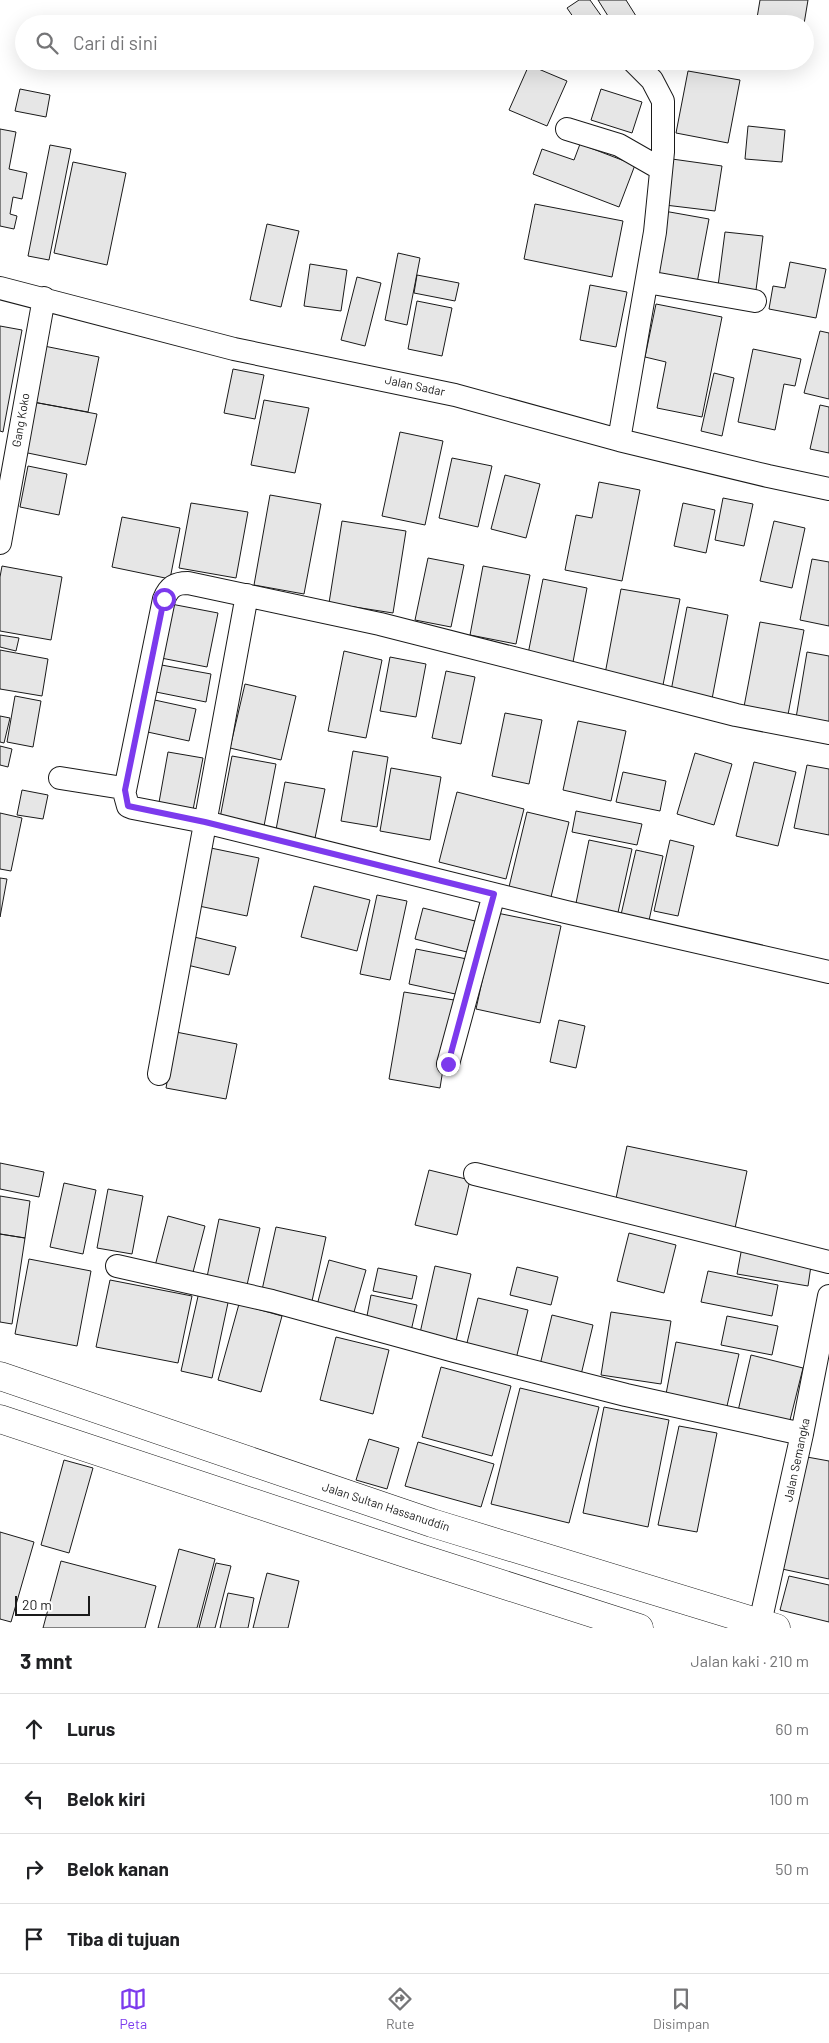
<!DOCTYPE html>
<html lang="id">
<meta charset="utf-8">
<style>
:root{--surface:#fff;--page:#f6f6f6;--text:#202124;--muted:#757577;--line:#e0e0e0;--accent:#7c3aed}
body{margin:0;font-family:Barlow,sans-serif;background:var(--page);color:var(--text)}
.scale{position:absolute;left:15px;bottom:12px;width:75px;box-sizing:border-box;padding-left:5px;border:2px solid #1a1a1a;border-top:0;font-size:14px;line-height:18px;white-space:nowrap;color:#1a1a1a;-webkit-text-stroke:4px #fff;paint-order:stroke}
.stop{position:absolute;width:15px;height:15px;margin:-11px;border:4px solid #7c3aed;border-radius:50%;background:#fff}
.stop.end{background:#7c3aed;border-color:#fff;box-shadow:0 1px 5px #0008}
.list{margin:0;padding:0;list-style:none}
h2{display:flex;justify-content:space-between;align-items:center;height:65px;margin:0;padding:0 20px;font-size:21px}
h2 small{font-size:16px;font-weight:400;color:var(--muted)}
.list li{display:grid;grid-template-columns:32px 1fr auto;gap:15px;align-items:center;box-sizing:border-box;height:70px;padding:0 20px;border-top:1px solid var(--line)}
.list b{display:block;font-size:19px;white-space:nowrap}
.list em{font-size:16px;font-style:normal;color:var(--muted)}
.icon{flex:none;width:28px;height:28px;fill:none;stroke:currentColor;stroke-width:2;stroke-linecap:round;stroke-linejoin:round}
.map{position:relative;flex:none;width:829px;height:1628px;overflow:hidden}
.search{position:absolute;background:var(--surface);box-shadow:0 5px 20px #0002;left:15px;right:15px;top:15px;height:55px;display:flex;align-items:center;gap:12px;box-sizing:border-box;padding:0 18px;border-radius:28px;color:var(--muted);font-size:19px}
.sheet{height:345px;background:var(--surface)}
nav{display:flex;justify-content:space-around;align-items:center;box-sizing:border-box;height:70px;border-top:1px solid var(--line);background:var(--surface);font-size:14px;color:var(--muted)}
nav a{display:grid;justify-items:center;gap:2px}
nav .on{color:var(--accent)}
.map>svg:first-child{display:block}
.building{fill:#e6e6e6;stroke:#1a1a1a}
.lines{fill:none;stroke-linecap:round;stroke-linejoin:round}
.minor-casing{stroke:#1a1a1a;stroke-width:24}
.primary-casing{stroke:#1a1a1a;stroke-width:29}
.minor{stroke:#fff;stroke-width:22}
.primary{stroke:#fff;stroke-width:28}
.route{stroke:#7c3aed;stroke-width:6}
.labels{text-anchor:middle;stroke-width:4;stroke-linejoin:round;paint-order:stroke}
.street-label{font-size:12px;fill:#1a1a1a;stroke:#fff}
</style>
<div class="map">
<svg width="829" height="1628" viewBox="0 0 829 1628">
<rect width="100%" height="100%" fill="#fff"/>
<path class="building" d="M579,0H590L607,24H578L567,8Z
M598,0H626L641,24H613Z
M760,0H808L804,24H756Z
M529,65L567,81L547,126L509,110Z
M688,71L740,80L728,143L676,133Z
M20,89L50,95L46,117L15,111Z
M601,89L642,102L632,133L591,120Z
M748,126L785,130L782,162L745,159Z
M0,129L16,132L9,169L27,173L22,199L13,197L10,214L17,216L14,229L0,226Z
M580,144L635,165L619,207L533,174L542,149L574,160Z
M50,145L71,149L49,260L28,256Z
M672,159L722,166L715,211L665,205Z
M73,162L126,173L107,265L54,253Z
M535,204L623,221L612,277L524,259Z
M664,211L709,219L697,283L652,274Z
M267,224L299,231L281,307L250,300Z
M725,232L763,236L756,290L718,286Z
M398,253L420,258L407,325L385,320Z
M790,262L826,269L816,318L769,309L773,286L785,288Z
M310,264L347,270L341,311L304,306Z
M417,275L459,283L455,301L414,293Z
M357,277L381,283L365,346L341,340Z
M590,285L627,292L616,347L580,340Z
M417,301L452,308L442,356L408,349Z
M656,304L722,317L702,417L657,408L666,362L645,357Z
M0,326L22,330L3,432L0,431Z
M820,331L829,333V399L804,393Z
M44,346L99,357L88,412L33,402Z
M753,349L801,359L795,386L784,384L775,430L738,422Z
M233,369L264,375L255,419L224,413Z
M714,373L734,378L722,436L701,431Z
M264,400L309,408L295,473L251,465Z
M33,402L97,414L86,465L23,452Z
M820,405L829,407V453L810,449Z
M400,432L443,441L425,525L382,516Z
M452,458L492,466L478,527L439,518Z
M28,466L67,474L59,515L20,507Z
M505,475L540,484L526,538L491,529Z
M599,482L640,490L622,581L565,570L576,515L592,518Z
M270,495L321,504L304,594L254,585Z
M723,498L753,504L744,546L715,540Z
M191,503L248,512L236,578L179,568Z
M683,503L715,510L706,553L674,546Z
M122,517L180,528L170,579L112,567Z
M342,521L406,531L393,613L329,603Z
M774,521L805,528L792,588L760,581Z
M428,558L464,565L451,627L415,620Z
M812,559L829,562V626L800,620Z
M2,566L62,577L51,640L0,631V577Z
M483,566L530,575L516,644L470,635Z
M543,579L587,588L573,662L528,654Z
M621,589L680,599L663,685L605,674Z
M171,604L218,613L207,667L161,658Z
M687,607L728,615L712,699L671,691Z
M760,622L804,630L787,720L743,712Z
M0,635L19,638L16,651L0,647Z
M0,650L48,659L42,696L0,689Z
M344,651L382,660L366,738L328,731Z
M807,652L829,656V723L795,724Z
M390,657L426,664L416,717L380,711Z
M156,664L211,674L206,702L151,691Z
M446,671L475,677L461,744L432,738Z
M245,684L296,696L281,760L230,748Z
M15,696L41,701L33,747L7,742Z
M150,699L196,709L189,741L143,731Z
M505,713L542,720L529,784L492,776Z
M0,716L10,718L4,743L0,742Z
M578,721L626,731L611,801L563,790Z
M0,746L12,749L8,767L0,765Z
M353,751L388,757L377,827L341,821Z
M168,752L203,758L192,815L158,808Z
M695,753L732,764L714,825L677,814Z
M232,756L276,764L264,826L220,818Z
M754,762L796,772L778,846L736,836Z
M807,765L829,769V835L794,828Z
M391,768L441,777L430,840L380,831Z
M623,772L666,781L660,811L616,802Z
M285,782L325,789L314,843L275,835Z
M22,790L48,795L43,819L17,815Z
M457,792L524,809L506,879L439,862Z
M576,811L642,824L637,845L572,832Z
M527,812L569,822L551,897L509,887Z
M0,813L22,818L11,871L0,869Z
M589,840L632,849L617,917L575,908Z
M670,840L694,846L678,916L654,911Z
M206,847L259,858L247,916L194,905Z
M636,850L663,856L648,925L620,919Z
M0,878L7,879L0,917Z
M314,886L370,900L357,951L301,937Z
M377,895L407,901L390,980L360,974Z
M423,908L475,921L467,952L415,939Z
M497,913L561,926L540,1023L476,1009Z
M190,936L236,947L229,975L183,964Z
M416,949L467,959L460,995L409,984Z
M404,992L454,1000L440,1088L389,1079Z
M559,1020L585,1026L576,1068L550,1062Z
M176,1032L237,1044L226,1099L166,1088Z
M627,1146L747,1171L734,1233L614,1208Z
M0,1163L44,1172L39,1197L0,1189Z
M429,1170L470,1180L457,1235L415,1225Z
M64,1183L96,1190L83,1254L50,1247Z
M108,1189L143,1196L132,1254L97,1248Z
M0,1196L30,1201L25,1238L0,1234Z
M168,1216L205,1226L192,1276L155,1266Z
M219,1219L260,1228L247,1285L207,1277Z
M276,1227L326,1237L312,1301L262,1290Z
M629,1233L676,1245L664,1293L617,1281Z
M0,1234L25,1238L12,1324L0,1322Z
M742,1247L812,1259L808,1286L737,1274Z
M29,1259L91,1271L77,1346L15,1334Z
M329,1260L366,1270L352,1319L316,1309Z
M435,1266L471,1274L456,1341L420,1333Z
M517,1267L558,1277L551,1305L510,1295Z
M378,1268L417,1276L412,1299L373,1291Z
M708,1271L778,1285L772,1316L701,1302Z
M110,1280L192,1296L178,1363L96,1347Z
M199,1292L229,1298L212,1378L181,1371Z
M371,1295L417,1305L411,1331L366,1321Z
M478,1298L528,1310L516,1359L466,1347Z
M239,1304L282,1316L261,1392L218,1380Z
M611,1312L671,1321L661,1384L601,1375Z
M552,1315L593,1325L580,1379L539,1369Z
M727,1316L778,1326L772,1355L721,1345Z
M336,1337L389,1350L373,1414L320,1400Z
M676,1342L739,1354L727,1406L666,1394Z
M751,1355L803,1368L789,1424L738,1411Z
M441,1367L511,1386L492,1456L422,1437Z
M520,1388L599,1407L569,1523L491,1504Z
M604,1407L669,1420L648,1527L583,1513Z
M679,1426L717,1433L697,1532L658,1525Z
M369,1439L399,1448L387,1489L356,1480Z
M418,1442L494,1464L481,1507L405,1486Z
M807,1457L829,1461V1579L782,1569Z
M64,1460L93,1468L69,1553L41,1545Z
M0,1532L34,1542L11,1622L0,1619Z
M179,1549L215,1559L197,1628H158Z
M61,1561L156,1586L145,1628H43Z
M216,1563L231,1566L215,1628H199Z
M267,1573L299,1581L288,1628H253Z
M789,1576L829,1585V1622L780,1610Z
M228,1593L254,1598L248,1628H220Z"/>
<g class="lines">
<g class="minor-casing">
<path id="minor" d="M567,129L619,145L661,169
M647,282L755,301
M0,288L234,349L455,395L619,440L768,476L829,489
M619,440L655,232L663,152V101L652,80L633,61
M0,543L44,298
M60,778L123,788L128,806L133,808L205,822L566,912L829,972
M125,790L164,599C169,587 175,583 188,583L380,624L736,715L829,733
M448,1064L494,894
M159,1074L247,595
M475,1174L829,1262
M117,1266L272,1301L454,1351L626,1395L802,1434
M760,1623L802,1434L829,1296"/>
</g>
<g class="primary-casing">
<path id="primary" d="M0,1376L432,1523L776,1628
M0,1419L414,1556L639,1628"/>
</g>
<use href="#minor" class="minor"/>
<use href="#primary" class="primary"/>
</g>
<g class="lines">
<path class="route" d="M164,599L125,790L128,806L205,822L494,894L448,1064"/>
</g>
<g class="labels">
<g class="street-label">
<text transform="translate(415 386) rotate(12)" y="4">Jalan Sadar</text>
<text transform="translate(21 420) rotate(-80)" y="4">Gang Koko</text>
<text transform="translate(797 1460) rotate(-78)" y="4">Jalan Semangka</text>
<text transform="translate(386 1507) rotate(18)" y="4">Jalan Sultan Hassanuddin</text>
</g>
</g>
</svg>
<div class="scale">20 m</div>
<div class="stop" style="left:164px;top:599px"></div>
<div class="stop end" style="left:448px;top:1064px"></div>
<div class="search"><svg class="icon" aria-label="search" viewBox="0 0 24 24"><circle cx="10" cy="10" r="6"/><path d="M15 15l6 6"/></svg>Cari di sini</div>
</div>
<section class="sheet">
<h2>3 mnt<small>Jalan kaki · 210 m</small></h2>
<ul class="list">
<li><svg class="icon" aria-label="ahead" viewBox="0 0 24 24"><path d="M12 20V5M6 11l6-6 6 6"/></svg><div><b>Lurus</b></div><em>60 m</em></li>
<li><svg class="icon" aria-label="left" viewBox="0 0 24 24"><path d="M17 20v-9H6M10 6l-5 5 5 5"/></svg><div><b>Belok kiri</b></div><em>100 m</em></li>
<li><svg class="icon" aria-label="right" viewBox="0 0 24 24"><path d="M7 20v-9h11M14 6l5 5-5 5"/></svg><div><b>Belok kanan</b></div><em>50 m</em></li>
<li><svg class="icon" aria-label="arrive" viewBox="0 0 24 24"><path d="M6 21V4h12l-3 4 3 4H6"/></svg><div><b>Tiba di tujuan</b></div></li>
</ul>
</section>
<nav>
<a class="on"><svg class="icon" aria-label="map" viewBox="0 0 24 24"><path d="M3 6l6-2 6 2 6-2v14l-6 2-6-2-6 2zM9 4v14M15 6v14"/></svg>Peta</a>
<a><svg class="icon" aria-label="directions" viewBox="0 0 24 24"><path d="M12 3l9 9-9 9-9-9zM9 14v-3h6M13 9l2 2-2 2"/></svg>Rute</a>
<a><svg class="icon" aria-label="saved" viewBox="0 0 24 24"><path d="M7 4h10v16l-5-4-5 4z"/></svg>Disimpan</a>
</nav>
